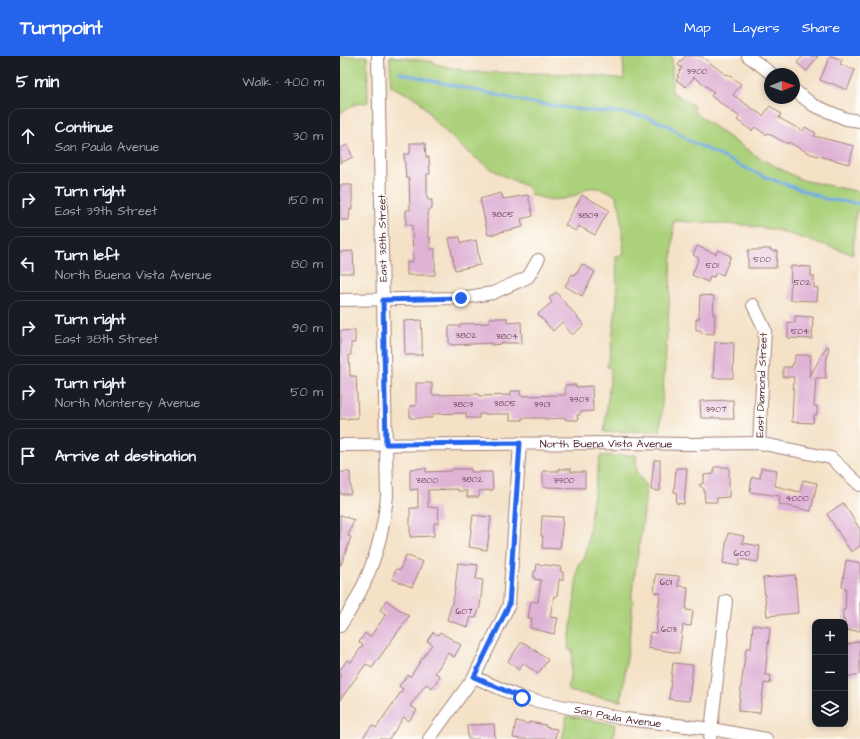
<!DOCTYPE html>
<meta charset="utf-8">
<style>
:root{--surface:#171b24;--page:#20242c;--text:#f1f3f6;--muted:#9ea1a6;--line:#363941;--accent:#2563eb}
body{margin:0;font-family:"Architects Daughter",sans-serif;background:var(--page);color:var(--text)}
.controls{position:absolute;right:12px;bottom:12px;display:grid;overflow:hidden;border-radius:8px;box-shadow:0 2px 6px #0003}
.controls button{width:36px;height:36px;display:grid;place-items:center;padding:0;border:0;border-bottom:1px solid var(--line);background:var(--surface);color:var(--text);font:20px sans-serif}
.compass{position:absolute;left:424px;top:12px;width:36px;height:36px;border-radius:50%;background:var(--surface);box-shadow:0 2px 6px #0003;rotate:89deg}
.stop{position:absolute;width:12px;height:12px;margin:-9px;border:3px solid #2563eb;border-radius:50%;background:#fff}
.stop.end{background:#2563eb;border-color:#fff;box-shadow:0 1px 4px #0008}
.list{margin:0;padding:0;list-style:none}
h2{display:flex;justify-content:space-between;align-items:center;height:52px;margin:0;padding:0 16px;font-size:17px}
h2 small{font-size:13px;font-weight:400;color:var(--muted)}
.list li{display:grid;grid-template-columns:26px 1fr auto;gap:12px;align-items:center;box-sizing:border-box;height:56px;margin:0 8px 8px;padding:0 8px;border:1px solid var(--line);border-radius:12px}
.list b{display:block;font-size:15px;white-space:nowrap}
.list p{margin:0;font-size:13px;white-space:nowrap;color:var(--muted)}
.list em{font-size:13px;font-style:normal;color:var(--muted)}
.icon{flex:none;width:22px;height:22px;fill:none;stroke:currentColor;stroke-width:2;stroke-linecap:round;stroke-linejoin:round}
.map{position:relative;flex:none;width:520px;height:683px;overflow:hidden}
header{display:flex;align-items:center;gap:24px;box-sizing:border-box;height:56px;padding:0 20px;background:var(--accent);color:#fff}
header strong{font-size:19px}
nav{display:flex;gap:22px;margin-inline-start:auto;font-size:14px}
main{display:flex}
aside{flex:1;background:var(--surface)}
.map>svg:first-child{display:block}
.green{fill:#acd17b;stroke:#7b7853}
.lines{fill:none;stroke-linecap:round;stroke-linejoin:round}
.stream{stroke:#76ace4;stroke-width:3}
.building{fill:#dfb2d6}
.minor-casing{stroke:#9f8078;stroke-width:14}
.minor{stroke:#fff;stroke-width:12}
.route{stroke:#2563eb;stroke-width:5}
.labels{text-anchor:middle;stroke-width:3;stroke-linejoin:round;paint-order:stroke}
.number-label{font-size:9px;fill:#6f4456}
.street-label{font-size:11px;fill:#4a1f2b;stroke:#fdfcf7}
</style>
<header>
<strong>Turnpoint</strong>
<nav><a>Map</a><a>Layers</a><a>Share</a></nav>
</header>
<main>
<aside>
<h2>5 min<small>Walk · 400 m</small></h2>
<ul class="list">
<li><svg class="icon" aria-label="ahead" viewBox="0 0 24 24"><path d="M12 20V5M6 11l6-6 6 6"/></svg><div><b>Continue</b><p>San Paula Avenue</p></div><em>30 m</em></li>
<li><svg class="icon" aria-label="right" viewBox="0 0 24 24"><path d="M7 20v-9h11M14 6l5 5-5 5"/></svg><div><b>Turn right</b><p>East 39th Street</p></div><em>150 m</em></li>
<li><svg class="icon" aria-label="left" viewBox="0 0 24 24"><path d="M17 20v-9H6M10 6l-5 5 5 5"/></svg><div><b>Turn left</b><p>North Buena Vista Avenue</p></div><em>80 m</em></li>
<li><svg class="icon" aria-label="right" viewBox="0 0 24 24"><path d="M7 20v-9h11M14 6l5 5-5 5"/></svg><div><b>Turn right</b><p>East 38th Street</p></div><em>90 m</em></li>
<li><svg class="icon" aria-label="right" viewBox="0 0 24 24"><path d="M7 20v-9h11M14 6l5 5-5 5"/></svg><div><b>Turn right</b><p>North Monterey Avenue</p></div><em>50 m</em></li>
<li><svg class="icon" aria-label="arrive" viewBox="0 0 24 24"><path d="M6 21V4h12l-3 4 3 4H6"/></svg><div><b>Arrive at destination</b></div></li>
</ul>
</aside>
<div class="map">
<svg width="520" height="683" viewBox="0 0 520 683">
<rect width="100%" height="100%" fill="#fdfcf7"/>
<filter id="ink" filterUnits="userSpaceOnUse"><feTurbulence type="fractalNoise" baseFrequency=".025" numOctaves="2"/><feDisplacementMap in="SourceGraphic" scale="8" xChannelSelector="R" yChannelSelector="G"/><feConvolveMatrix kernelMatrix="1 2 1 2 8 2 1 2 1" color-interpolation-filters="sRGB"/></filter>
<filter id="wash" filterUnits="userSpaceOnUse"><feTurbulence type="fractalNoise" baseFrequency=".012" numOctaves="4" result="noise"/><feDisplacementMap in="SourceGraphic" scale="16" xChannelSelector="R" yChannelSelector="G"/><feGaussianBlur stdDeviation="0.9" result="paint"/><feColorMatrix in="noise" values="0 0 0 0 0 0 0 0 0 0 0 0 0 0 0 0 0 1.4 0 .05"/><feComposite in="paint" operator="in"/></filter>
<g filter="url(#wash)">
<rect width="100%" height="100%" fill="#f4e1c6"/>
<path class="green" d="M0,0H27L28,46L16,48L0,57Z
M50,0L94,6L96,8L129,16L244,18L284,23L283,0H332V36L354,50L353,55L384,78L421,103L462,124L520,136V155H516L513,198L437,174L403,169L334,165L329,251L320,375L264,376L271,316V312L267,311L271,293L277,243L276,200L284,199L280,153L276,140C267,133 258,131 246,132C243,137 239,138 233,140C219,146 205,144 190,138L188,131L164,120L145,109L124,93L95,65L79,44L51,30Z
M296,399L297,417L305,428L306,435L303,464L291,543L293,546L288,594L281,645L228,635L233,595L228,593L234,548L238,508L242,506L245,501L248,485L252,450L260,400Z
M227,660L275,668L273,683H222Z"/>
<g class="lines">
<path class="stream" d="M60,17L107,28L193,47L259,56H277L307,61L329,70L350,85L418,118L486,143L520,148"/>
</g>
<g id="blocks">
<path class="building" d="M345,0H361L386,19L387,18L401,28L393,39L423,60L430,50L441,58L439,62L463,75L465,71L476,77L474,80L514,90L509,108L471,98L448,86V88L427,77L426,79L415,71L412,75L397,64L400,61L371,40L374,36L354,21L346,31L336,24L339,21L337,20L342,12L338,9Z
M463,0H478L467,15L457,7Z
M490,0H492L502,4L500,8L515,14L507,34L491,27L490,28L480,24Z
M70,87H85L86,101H89L90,118H87V142L88,144H92V153H88V181H90V193H95V219H67V206H73L72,169H66V154H70L69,122H66L64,98H70Z
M7,89L13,101L0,107V92Z
M0,129H12V153H10L9,164H0Z
M161,137L163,143L188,139L193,160L181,163L183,171L160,176V177L148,179L140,143Z
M242,139L269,154L255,179L239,170L236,175L225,169Z
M120,181L121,187L136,184L140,209L115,214L109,182Z
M357,190L376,198L378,194L391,200L383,219L376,216L374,221L370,220L368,226L352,219L359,202L353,199Z
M422,193H431V195H437L436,212H408V194H422Z
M13,195L14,217H0V196Z
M242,208L255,216L242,240L225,230L232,218L234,219L236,216L237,217Z
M451,210L471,211V220H474V232H478L477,245L450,244Z
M216,236L244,269L232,279L222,266L213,275L198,258L212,246L209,242Z
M360,239L374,240L373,259H375L374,278L361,277V274H356V263H359Z
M455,260L473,261L472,283L448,282V266L455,267Z
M149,262H167V267L181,266L182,287H161V288L152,289V287L111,289V288H109V270H121V268L149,267Z
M81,264L82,282V299H65L64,265Z
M15,274V287H11V299H9L10,320H16L18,362L0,363V275Z
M375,286L394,287L393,322H373Z
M487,290L489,291L485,312L486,322H476L474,350H477V359H474L473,367L452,366L454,321H443V311H452V308H454L455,299H471L469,322Z
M76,327H92V339L139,338V340L171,339V335H180V339L182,340L225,339V329H236V331L252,330L253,355L240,356V359H237L238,364H226V362L205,363V362H182V364H170V358H139V362H126V357L92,358V362H70V350H76Z
M393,344L394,363H380V362H361L360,345Z
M314,404H320V435L311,434Z
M374,411H389V441L377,442V446H365L364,433L359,429L364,426V419L374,418Z
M86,412V416L112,415V413H131V416H152L153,434L139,435V441H127V435H118L117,433L88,434V451L98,452L99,467H94V480L70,481V452H78V433L70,434V413Z
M336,412H347L344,448L336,447L337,436H334Z
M421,412L437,414L435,430L460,436L463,424L477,427L471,455L439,448L440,440L410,436L412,421L420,422Z
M219,413H231V416H245V432L203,431V415H219Z
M0,416H10L11,438H0Z
M503,447L520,473V490L511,496L487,458Z
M0,459L14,464L8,480L11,481L1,509H0Z
M133,459L151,461L147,494L129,491Z
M202,460L223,461L220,493L202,492L203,480H201Z
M388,477L404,480L402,487L420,490L418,506L400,503L399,510L383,507Z
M66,499L83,506L72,531L52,523L56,513L60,514Z
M506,504L520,507V575L505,574V564H503V554H505L506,532L502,531Z
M118,507L138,509L136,523L143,524L140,550L136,562L131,561L128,571L107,564L114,540Z
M197,508L221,511L220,515L223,516V524H219L217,540H214L210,561L218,562L214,578L190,572L192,562H188L191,545L198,546L201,524L194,523V515H196Z
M316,518L339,520L338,530L348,531L346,554L353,555L351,570L343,569L339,597L308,592L310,576L316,577L320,537L314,536Z
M455,519L458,557L427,560L423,522Z
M46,544L69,560L32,612L26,608L0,644V614L7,604L11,606L23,589L19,586L25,577L30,581L46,558L40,554Z
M413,569L430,571L425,619H431L430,628L424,627L420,657L398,655L406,592H411Z
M93,576L98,579L100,576L121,589L114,601L108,597L95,617L100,620L92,632L86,628L70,650L77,654L69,665L64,661L49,683H22L32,669L36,672L63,633L59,630L68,619L70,621L92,588L87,585Z
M520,585V618L505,621V589Z
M181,587H185L208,604L198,618L183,607L179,614L168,605Z
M333,607L353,609L349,645L329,643Z
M176,665L189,668V666L206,669L205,671L217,673L215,683H180L173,682Z
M154,668L155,683H128L127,669Z"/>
</g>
</g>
<g filter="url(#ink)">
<use href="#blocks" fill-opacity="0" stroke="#9f8078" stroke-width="1"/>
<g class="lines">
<g class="minor-casing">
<g id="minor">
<path d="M408,0L432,18"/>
<path d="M454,34L473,49L506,63L520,65"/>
<path d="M0,244L121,242L153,237L188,221L198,204"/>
<path d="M413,249L425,274L419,387"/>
<path id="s1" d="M0,389L287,387L351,388L419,387L491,402L520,429"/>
<path d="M0,570C27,531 43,487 47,439L38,0"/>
<path id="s2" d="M134,621L182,642L285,663L372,673L426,683"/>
<path d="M89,683L134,621L169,549L180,387"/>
<path d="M370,683L386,545"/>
</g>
</g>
<use href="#minor" class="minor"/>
</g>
</g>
<g class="lines" filter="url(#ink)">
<path class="route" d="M121,242L43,244L46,388L180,387L169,549L134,621L182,642"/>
</g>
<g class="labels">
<g class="number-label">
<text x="357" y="18">3900</text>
<text x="163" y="161">3805</text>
<text x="248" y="162">3809</text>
<text x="422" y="206">500</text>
<text x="372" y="212">501</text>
<text x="462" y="229">502</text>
<text x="460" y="278">504</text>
<text x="126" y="282">3802</text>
<text x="167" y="283">3804</text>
<text x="239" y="346">3903</text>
<text x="165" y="350">3805</text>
<text x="123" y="351">3803</text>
<text x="202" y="351">3901</text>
<text x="376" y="356">3907</text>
<text x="132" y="426">3802</text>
<text x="87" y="427">3800</text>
<text x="224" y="427">3900</text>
<text x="457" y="445">4000</text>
<text x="402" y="500">600</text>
<text x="326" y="529">601</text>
<text x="124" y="558">607</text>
<text x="329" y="576">603</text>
</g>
<g class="street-label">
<text transform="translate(42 182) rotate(-91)" y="4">East 38th Street</text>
<text transform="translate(421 329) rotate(-88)" y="4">East Diamond Street</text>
<text dy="4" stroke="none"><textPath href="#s1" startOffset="266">North Buena Vista Avenue</textPath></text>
<text dy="4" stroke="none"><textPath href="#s2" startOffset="150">San Paula Avenue</textPath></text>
</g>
</g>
</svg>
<div class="controls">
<button>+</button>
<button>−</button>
<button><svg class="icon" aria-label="layers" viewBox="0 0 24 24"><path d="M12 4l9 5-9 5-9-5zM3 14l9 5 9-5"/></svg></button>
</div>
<svg class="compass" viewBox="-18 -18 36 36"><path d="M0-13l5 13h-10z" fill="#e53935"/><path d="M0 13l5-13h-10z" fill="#9ea1a6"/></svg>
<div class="stop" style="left:182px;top:642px"></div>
<div class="stop end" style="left:121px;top:242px"></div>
</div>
</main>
